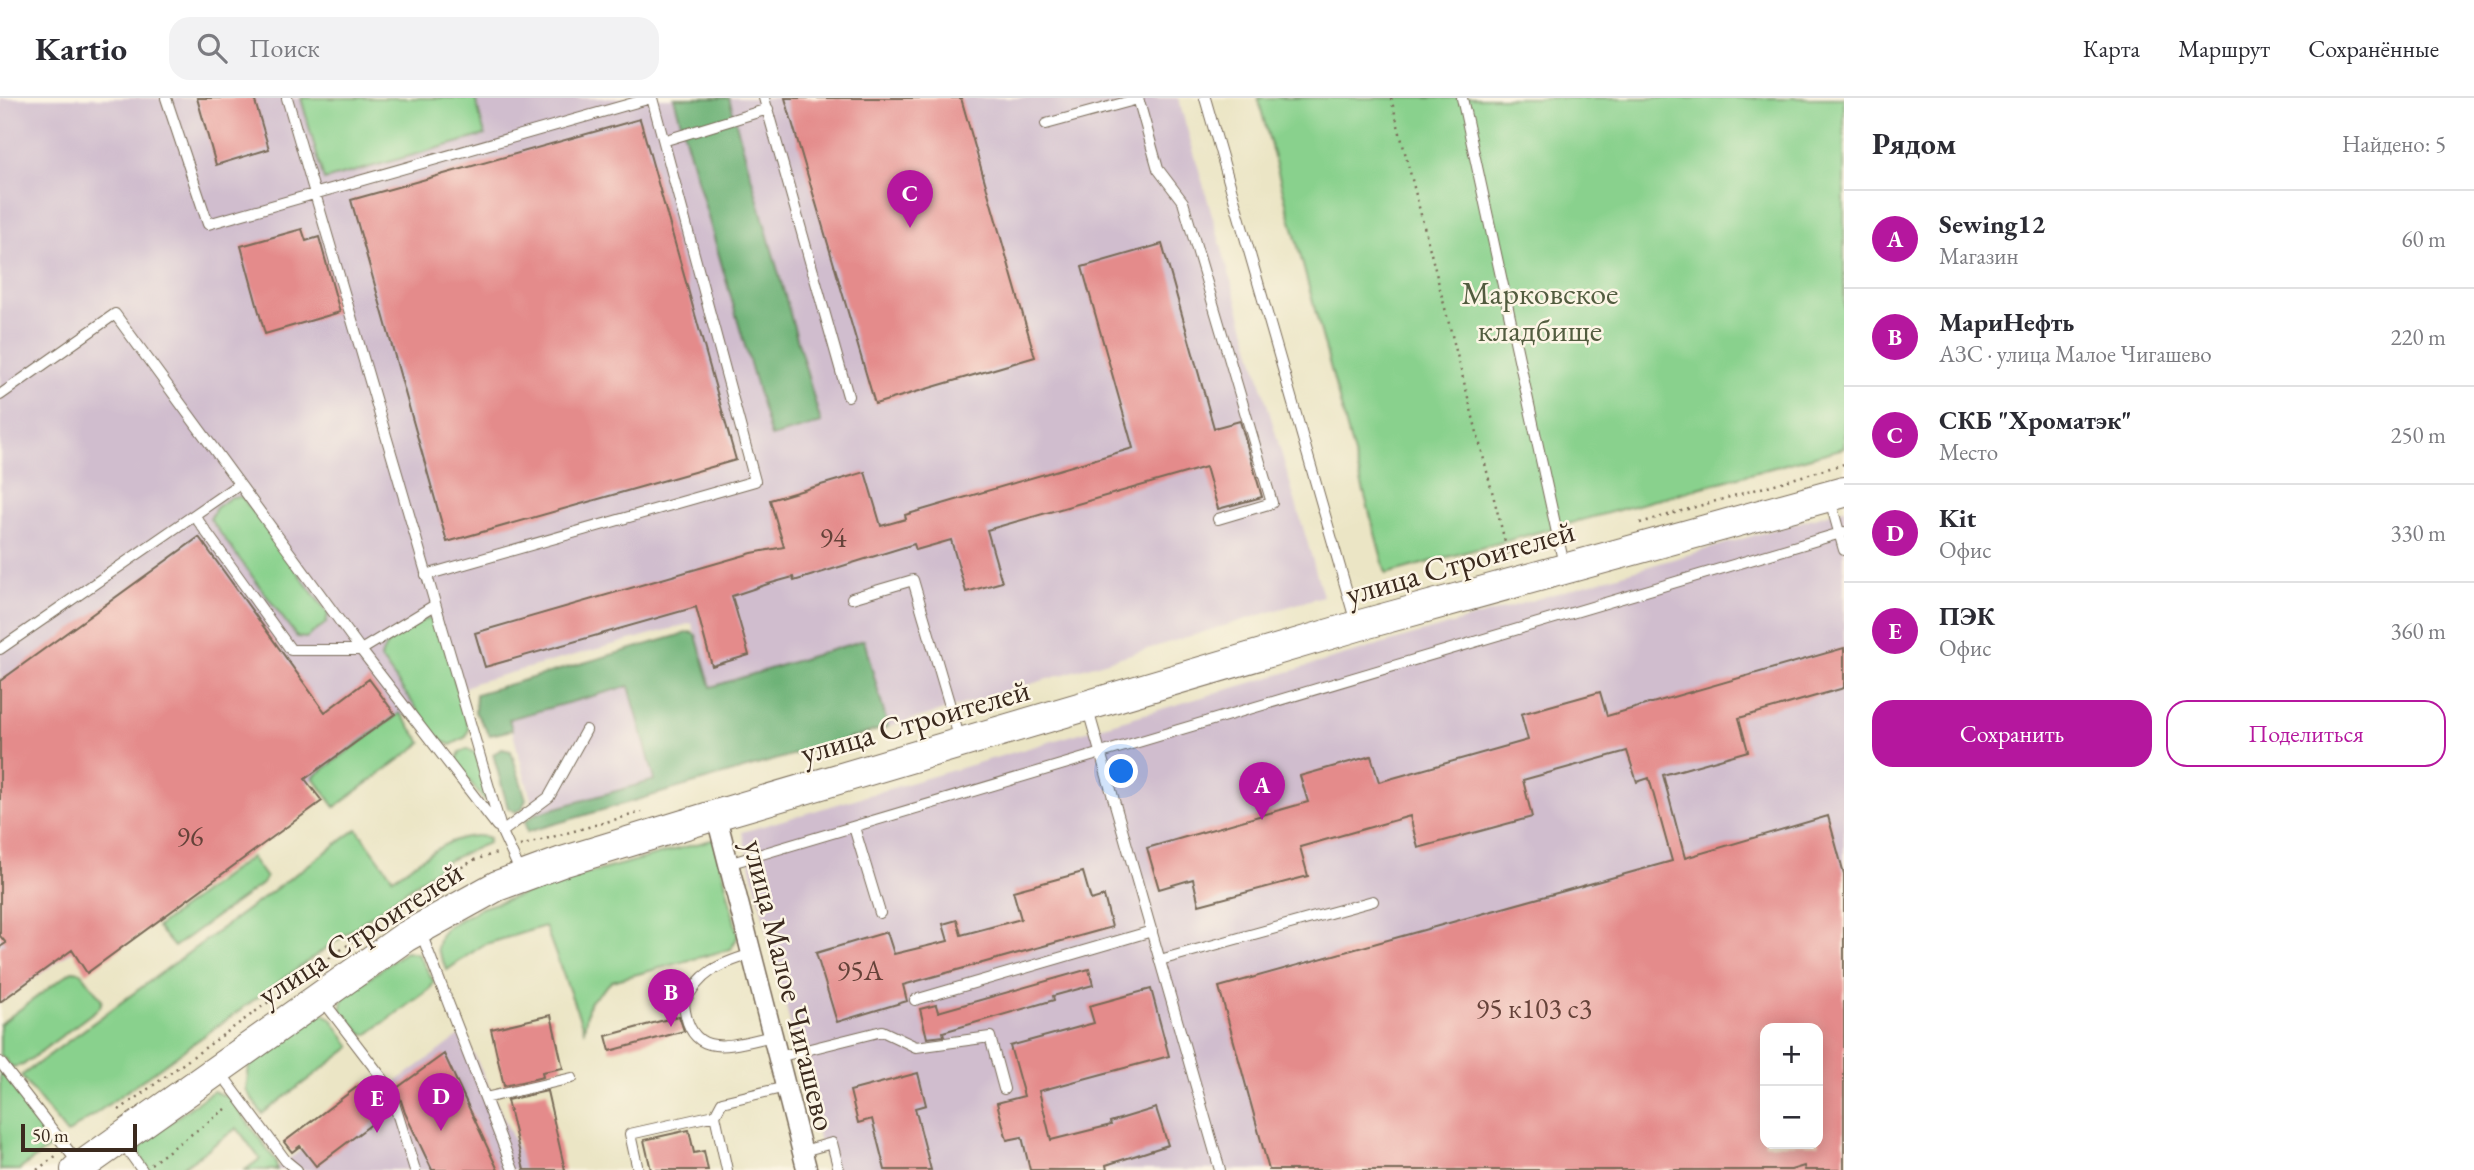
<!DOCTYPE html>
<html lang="ru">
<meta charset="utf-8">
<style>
:root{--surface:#fff;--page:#f2f2f3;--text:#2b2b33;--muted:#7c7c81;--line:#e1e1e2;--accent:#b5179e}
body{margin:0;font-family:"EB Garamond",serif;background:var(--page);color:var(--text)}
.controls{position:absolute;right:21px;bottom:21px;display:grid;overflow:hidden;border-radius:14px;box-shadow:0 4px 18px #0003}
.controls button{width:63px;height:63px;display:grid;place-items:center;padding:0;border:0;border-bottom:2px solid var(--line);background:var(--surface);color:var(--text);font:35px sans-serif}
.scale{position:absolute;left:21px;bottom:18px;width:116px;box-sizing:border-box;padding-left:7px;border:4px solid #3b2a1e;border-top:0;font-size:19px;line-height:24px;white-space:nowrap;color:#3b2a1e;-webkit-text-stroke:5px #fcf5e5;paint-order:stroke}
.you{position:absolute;left:1122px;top:674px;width:24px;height:24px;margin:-18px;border:5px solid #fff;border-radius:50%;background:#1a73e8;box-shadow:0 0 0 10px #1a73e833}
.badge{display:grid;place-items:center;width:46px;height:46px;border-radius:50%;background:var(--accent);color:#fff;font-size:23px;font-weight:700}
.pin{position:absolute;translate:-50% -58px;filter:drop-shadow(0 2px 4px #0008)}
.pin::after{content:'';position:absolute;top:37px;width:24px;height:21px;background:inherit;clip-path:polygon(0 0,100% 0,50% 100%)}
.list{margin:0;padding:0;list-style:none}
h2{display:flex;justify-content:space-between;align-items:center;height:91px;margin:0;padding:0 28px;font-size:30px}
h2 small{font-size:23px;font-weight:400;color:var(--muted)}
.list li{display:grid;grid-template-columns:46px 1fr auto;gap:21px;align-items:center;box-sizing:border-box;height:98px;padding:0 28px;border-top:2px solid var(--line)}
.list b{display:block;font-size:26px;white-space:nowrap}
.list p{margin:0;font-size:23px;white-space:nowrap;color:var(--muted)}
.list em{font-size:23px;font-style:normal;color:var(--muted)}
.actions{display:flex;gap:14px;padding:21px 28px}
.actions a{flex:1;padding:16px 0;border:2px solid var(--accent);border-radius:21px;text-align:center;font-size:24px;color:var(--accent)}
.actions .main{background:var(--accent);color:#fff}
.icon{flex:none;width:38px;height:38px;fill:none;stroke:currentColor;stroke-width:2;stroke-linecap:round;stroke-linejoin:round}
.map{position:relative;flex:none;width:1844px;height:1072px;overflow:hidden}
header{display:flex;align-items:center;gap:42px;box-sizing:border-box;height:98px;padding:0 35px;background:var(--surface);border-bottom:2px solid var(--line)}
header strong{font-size:33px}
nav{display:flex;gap:38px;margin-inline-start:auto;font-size:24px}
.search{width:490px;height:63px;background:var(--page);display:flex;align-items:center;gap:18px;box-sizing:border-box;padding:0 24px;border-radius:21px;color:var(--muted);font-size:26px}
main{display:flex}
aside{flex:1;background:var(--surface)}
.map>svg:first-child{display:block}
.industrial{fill:#d0bdce;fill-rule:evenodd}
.green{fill:#89d18d;stroke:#627e56;stroke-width:2}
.forest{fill:#6eb378;stroke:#546e4b;stroke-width:2}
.building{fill:#e48b8b;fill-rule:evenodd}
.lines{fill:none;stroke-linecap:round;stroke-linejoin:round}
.service-casing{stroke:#796b58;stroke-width:12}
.minor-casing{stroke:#796b58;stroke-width:22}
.primary-casing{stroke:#796b58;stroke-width:32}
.path{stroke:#796b58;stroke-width:2.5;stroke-dasharray:2 5;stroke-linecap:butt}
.service{stroke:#fff;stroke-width:10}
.minor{stroke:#fff;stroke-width:19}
.primary{stroke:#fff;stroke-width:30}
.labels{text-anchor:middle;stroke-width:5;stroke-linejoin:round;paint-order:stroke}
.number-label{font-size:28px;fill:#654239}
.park-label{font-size:32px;fill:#525c3f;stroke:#fcf5e5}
.street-label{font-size:32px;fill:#3b2a1e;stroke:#fcf5e5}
</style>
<header>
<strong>Kartio</strong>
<div class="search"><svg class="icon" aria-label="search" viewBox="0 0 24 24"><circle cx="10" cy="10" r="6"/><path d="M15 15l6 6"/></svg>Поиск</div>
<nav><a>Карта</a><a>Маршрут</a><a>Сохранённые</a></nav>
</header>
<main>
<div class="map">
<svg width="1844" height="1072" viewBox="0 0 1844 1072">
<rect width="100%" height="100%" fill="#fcf5e5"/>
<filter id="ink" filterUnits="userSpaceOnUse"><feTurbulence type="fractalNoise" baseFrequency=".0143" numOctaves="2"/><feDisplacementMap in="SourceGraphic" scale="14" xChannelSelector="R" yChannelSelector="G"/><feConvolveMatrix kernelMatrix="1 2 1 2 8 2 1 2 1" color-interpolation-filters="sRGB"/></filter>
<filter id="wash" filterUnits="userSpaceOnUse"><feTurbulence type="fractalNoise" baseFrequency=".00686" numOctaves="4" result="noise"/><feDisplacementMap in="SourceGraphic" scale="28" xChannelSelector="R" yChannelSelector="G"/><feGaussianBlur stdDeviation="1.57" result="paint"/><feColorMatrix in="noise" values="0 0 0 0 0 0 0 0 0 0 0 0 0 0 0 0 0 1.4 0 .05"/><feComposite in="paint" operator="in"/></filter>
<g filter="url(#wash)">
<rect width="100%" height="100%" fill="#ebe5c5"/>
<path class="industrial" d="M0,0H1178L1323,498L888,629L864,542L711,590L692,525L477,584L408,614L0,905Z
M1844,411V1072H827L742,734ZM1765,930H1818V1046H1765Z
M629,588L655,682L535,716L509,621Z
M464,935L528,1072H277L276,1070Z"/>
<path class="green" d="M301,0H475L485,37L324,82Z
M1258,0H1844V350L1386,476Z
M231,399H242L328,516L326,525L306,540L297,539L210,421L216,410Z
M433,520L438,523L469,631L466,639L451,647L439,642L381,561C382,543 415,522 433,520Z
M400,615L422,645L335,709L313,679Z
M467,651L477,656L487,701H483L455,664L460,654Z
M357,731L393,780C419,764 457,729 489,740L488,745L449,762L67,1036L21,978Z
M715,741L738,838L731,851L612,883L589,905L584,932L545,828L483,847L447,872L437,851L440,838L448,828L481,810L583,777Z
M251,759L266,780L263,785L174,849L157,829Z
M405,854L418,856L434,884L430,891L368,936H362L341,913L343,899Z
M72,873L81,874L102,902L100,909L23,967L12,969L0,956V926Z
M322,915L331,920L351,949L262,1016L246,992L249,968Z
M0,972L54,1046L19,1072H0Z
M213,993L229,999L276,1063L277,1072H245L260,1061L237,1030L179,1072H149L140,1058L141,1045Z"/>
<path class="forest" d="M674,0H729L821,325L771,339Z
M690,534L696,537L711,589L864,542L888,629L527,734L525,724L535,716L655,682L629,588L509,621L512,632L490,637L475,614L476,596Z
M502,651L511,653L526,701L522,711L515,714L508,710L493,656Z"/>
<g id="blocks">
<path class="building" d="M197,0H254L269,51L216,67Z
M785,0H961L1035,259L875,306Z
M640,21L736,362L447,444L351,102Z
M302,131L306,143L319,139L340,214L265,236L241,148Z
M1162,146L1214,330L1240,323L1262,399L1218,411L1206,369L987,432L1002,484L966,494L951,442L916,452L914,446L794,483L793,479L768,486L732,498L749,557L712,568L696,509L485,569L475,535L752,455L784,449L770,402L865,374L881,428L906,421L905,417L1133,350L1082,169Z
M199,439L325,614L369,581L395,616L305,681L322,703L87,875L72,852L0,904V849L6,845L0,838V583Z
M1844,550V590L1739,620L1748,653L1663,677L1685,760L1828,718L1844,776V1072H1805L1804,1068L1791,1072H1269L1219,889L1672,763L1649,680L1637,684L1627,653L1523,682L1532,719L1418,750L1410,718L1300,749L1308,778L1199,807L1193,781L1159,791L1147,750L1308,704L1300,678L1371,658L1379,684L1528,642L1521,616L1600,594L1607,618ZM1765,930H1818V1046H1765Z
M1083,774L1091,802L1104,798L1112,829L903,887L907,903L837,924L816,855L887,834L894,856L948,843L943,826L957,822L961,837L1021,821L1013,793Z
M1089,871L1093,887L1053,898L1054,902L943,934L944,938L927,940L920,911L936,907L938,914Z
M1151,891L1169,958L1039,993L1051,1042L1111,1027L1110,1024L1156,1010L1168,1047L1106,1067L1107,1072H1030L1022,1039L1007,1042L997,1005L1024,998L1010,948L1094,925L1089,908Z
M551,917L563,970L542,974L543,979L504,988L491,931Z
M679,918L684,933L610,953L606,938Z
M444,956L498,1072H432L405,1015L397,990Z
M918,975L926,1007L915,1010L931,1072H885L872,1021L858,1025L850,993Z
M365,983L380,1003L384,999L389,1013L316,1068L300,1048L292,1054L284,1044Z
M547,993L565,1072H524L507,1002Z
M689,1032L694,1055L704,1053L708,1072H651L644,1042Z"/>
</g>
</g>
<g filter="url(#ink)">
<use href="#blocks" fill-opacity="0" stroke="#796b58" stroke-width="2"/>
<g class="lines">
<g class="service-casing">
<path id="service" d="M166,0L208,126L651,0
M287,0L502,734L521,775
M764,0L848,298
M1138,0L1158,71L1183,104L1272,405L1218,421
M1205,0L1356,525
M1462,0L1564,467
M1046,26L1138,1
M666,42L768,11
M0,297L115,216L361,552L497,728
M1830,402L1844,452
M194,417L291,552H361L435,507
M426,477L755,383L652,0
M852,500L913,482L960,642
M0,551L239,386
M1088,612L1220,1072
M854,729L880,815
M502,734L549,699L586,632
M728,766L1844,434
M421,835L513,1072
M752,856C719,866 699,874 684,906C690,964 731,947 773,938
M1160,862L1373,803
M321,900L389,989L415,1072
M915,902L1152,833
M778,959L882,933L916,949L990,939L1004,991
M0,964L78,1065
M220,974L286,1063L297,1072
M485,1000L572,980
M122,1044L142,1072
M803,1053L832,1045L839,1072
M638,1072L630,1036L715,1017
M727,1072L715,1017L722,1004L786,989"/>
</g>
<g class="minor-casing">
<path id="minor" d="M716,717L807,1072"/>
</g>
<g class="primary-casing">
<path id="primary" d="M76,1072L405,839L497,788L562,764L716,717L1357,528L1844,394"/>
</g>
<path class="path" d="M1391,0L1510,463
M1640,425L1844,366
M520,748L642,714
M119,1012L428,789L474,762L497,755
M151,1066L230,1008
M37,1072L57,1057"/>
<use href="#service" class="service"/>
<use href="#minor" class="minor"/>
<use href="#primary" class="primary"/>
</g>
</g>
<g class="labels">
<g class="number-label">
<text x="833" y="449">94</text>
<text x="190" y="748">96</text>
<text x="860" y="882">95А</text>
<text x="1534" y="920">95 к103 с3</text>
</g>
<g class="park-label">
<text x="1540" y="206">Марковское<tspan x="1540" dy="37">кладбище</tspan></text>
</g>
<g class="street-label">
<text transform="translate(1460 464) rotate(-16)" y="11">улица Строителей</text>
<text transform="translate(915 623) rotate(-16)" y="11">улица Строителей</text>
<text transform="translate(360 835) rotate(-33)" y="11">улица Строителей</text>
<text transform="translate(790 887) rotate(76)" y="11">улица Малое Чигашево</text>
</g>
</g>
</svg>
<div class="controls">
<button>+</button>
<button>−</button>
</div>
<div class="scale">50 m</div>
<div class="you"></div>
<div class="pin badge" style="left:1262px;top:722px">A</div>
<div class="pin badge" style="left:671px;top:929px">B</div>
<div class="pin badge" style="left:910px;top:130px">C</div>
<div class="pin badge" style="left:441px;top:1033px">D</div>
<div class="pin badge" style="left:377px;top:1035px">E</div>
</div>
<aside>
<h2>Рядом<small>Найдено: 5</small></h2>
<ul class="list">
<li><span class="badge">A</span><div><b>Sewing12</b><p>Магазин</p></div><em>60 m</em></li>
<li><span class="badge">B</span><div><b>МариНефть</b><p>АЗС · улица Малое Чигашево</p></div><em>220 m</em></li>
<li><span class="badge">C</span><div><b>СКБ &quot;Хроматэк&quot;</b><p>Место</p></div><em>250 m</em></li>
<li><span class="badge">D</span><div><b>Kit</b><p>Офис</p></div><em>330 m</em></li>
<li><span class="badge">E</span><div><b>ПЭК</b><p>Офис</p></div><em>360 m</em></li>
</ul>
<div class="actions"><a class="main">Сохранить</a><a>Поделиться</a></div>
</aside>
</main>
